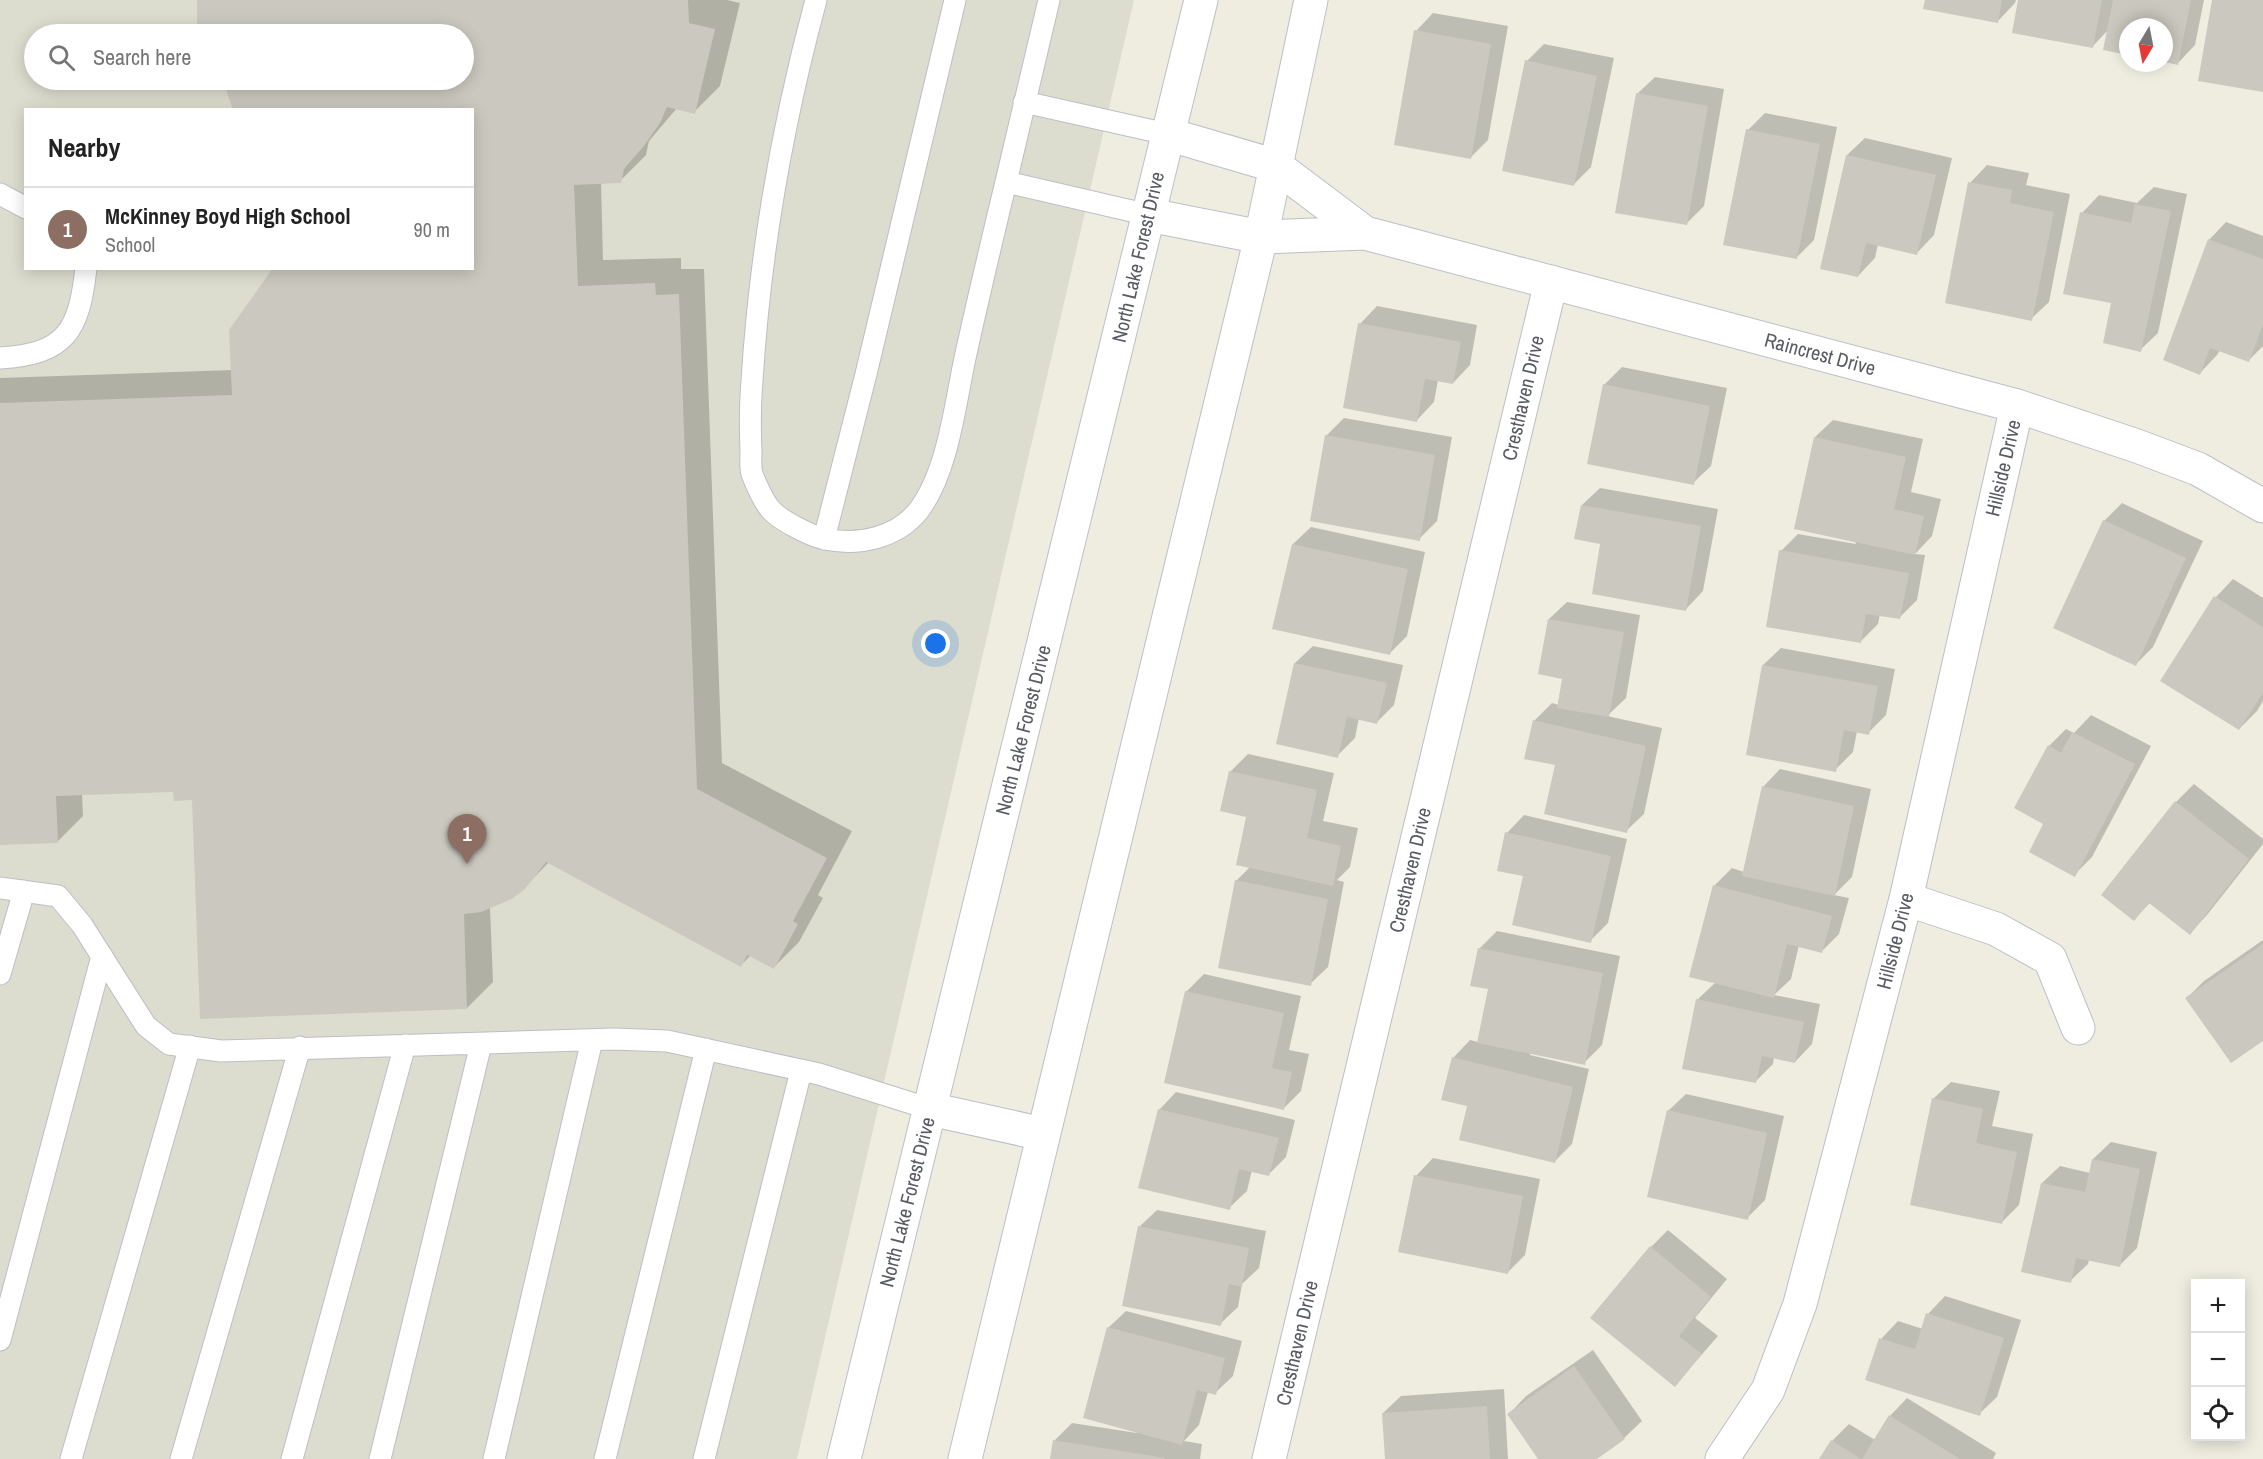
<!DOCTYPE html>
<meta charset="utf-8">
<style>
:root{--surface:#fff;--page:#f2f2f2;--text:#222;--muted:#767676;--line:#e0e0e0;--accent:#d93025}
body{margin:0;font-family:"Archivo Narrow",sans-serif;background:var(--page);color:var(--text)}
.controls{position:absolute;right:18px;bottom:18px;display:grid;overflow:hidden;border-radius:0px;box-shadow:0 3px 15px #0003}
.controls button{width:54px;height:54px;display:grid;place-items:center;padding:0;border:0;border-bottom:2px solid var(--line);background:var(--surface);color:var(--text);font:30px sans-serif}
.compass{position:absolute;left:2119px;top:18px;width:54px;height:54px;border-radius:50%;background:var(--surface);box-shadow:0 3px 15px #0003;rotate:190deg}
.you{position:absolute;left:936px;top:644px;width:21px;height:21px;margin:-15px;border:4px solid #fff;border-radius:50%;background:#1a73e8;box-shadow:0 0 0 9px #1a73e833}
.badge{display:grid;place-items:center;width:39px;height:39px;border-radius:50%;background:var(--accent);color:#fff;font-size:20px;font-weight:700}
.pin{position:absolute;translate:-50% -50px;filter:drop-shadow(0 2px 3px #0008)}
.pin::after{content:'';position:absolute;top:32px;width:21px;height:18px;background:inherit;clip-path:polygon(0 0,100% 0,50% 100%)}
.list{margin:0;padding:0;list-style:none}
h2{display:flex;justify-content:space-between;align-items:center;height:78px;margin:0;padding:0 24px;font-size:26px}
h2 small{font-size:20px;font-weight:400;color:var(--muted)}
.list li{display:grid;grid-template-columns:39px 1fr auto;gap:18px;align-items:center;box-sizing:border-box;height:84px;padding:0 24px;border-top:2px solid var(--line)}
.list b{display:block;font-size:22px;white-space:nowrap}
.list p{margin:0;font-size:20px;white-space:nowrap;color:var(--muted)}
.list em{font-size:20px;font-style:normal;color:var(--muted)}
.icon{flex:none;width:33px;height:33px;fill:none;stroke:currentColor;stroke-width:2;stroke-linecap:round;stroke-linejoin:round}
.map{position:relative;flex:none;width:2263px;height:1459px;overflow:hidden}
.search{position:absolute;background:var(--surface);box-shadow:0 3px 15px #0003;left:24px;top:24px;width:450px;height:66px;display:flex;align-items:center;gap:15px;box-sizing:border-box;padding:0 21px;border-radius:33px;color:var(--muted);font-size:22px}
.panel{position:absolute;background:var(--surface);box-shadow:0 3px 15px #0003;left:24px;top:108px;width:450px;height:162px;border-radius:0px}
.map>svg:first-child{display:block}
.education{fill:#ddddcf;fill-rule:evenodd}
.shadow{fill:#0003}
.building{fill:#cbc9bf}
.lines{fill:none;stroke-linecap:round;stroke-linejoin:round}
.lane-casing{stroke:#bdbec6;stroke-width:23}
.street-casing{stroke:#bdbec6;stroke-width:35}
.secondary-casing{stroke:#bdbfc8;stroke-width:35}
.lane{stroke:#fff;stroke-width:21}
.street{stroke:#fff;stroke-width:33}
.secondary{stroke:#fff;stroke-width:33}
.labels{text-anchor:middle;stroke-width:4.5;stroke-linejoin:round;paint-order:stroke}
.street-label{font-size:20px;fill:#595b63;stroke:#fff}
</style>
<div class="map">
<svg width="2263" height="1459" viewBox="0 0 2263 1459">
<rect width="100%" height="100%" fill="#eeede0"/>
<path class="education" d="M0,0H1134L797,1459H0ZM34,34H464V80H34ZM26,110H472V268H26Z"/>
<path class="shadow" d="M199,0H727L740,3L720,86L694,112L677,108L649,141L646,155L620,181L601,182L603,260L681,258V269H704L722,763L852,831L818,895L823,898L799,942L773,968L751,955L741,965L549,862L524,888L490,907L493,982L467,1008L194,798L175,790L82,793L83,816L57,842L0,844V378L232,370L472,268V110L225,82L208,86L207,80H464V34H198Z
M1926,0H2016L2015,3L1998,21Z
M2020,0H2204L2195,45L2178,63L2164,60V27H2128V53L2108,30L2093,46Z
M1433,13L1508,26L1488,140L1471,157L1416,31Z
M1544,44L1614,58L1591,167L1574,184L1527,61Z
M1655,77L1724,89L1704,206L1686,224L1637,94Z
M1765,113L1837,127L1814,240L1796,258L1748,130Z
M1865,138L1952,158L1934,235L1917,253L1878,244L1875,258L1858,276L1847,155Z
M1987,165L2029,173L2026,185L2070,194L2049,302L2031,319L1970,183Z
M2154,187L2187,194L2158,333L2140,350L2113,302L2082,213L2099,195L2137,203Z
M2226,222L2263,236V346L2249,360L2220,350L2217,355L2200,373L2209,240Z
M1377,306L1477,325L1470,365L1453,383L1438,380L1434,402L1417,420L1360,324Z
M1622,367L1727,388L1711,466L1693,483L1604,385Z
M1344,418L1452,437L1437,521L1419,539L1326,436Z
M1833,420L1923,439L1911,492L1941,499L1932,536L1915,554L1925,555L1917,600L1900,617L1880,614L1878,624L1861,641L1781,551L1798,534L1856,544L1815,437Z
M1600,488L1718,509L1703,591L1686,609L1602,543L1582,505Z
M2122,503L2203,541L2153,647L2136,664L2104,521Z
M1311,527L1425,552L1407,636L1389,654L1293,544Z
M2233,579L2263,598V701L2257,711L2239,729L2162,680L2216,597Z
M1567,602L1640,615L1626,698L1607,716L1662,728L1644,814L1626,831L1557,764L1534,721L1552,703L1559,705L1563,677L1549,619Z
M1313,646L1403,665L1394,705L1377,722L1359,718L1355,738L1337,756L1295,663Z
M1781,648L1895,669L1886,715L1868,733L1857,731L1853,752L1835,770L1763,665Z
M2091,715L2151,746L2092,857L2074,875L2045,823L2049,746L2066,729L2074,733Z
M1248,754L1334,773L1323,821L1358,828L1350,867L1337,880L1344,882L1328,967L1310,984L1236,881L1251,866L1248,816L1230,772Z
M1780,769L1871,789L1852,877L1834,895L1849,898L1839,934L1822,951L1799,945L1791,979L1774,995L1820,1004L1812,1044L1795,1062L1774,1057L1773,1064L1755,1082L1697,1000L1716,982L1714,886L1732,868L1744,872L1763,787Z
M2194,784L2263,839V844L2207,915L2190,933L2151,902L2134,919L2103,894L2176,802Z
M1524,815L1627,839L1608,923L1590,941L1525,875L1507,833Z
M1497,931L1620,956L1602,1045L1584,1063L1530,1052V1055L1589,1069L1572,1144L1554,1162L1469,1105L1453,1058L1470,1040L1478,1042L1489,988L1479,949Z
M2263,940V1039L2187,998L2204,981Z
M1204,974L1301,996L1289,1050L1309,1054L1301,1091L1284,1108L1186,992Z
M1951,1082L2000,1091L1992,1126L2033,1134L2019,1205L2001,1223L1933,1099Z
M1176,1092L1295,1120L1286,1157L1269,1174L1252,1170L1247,1191L1229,1208L1159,1110Z
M1686,1094L1784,1116L1765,1200L1747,1218L1668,1111Z
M2111,1142L2157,1152L2137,1248L2119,1266L2089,1259L2088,1264L2070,1281L2042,1183L2060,1166L2090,1173L2093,1159Z
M1433,1158L1540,1179L1525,1255L1508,1272L1416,1176Z
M1157,1210L1266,1231L1259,1268L1242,1284L1238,1307L1220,1324L1139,1227Z
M1668,1230L1727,1279L1695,1318L1718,1336L1675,1385L1651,1247Z
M1945,1296L2021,1320L1997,1397L1979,1414L1881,1339L1898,1321L1923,1329L1928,1314Z
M1126,1311L1242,1341L1233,1376L1215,1393L1208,1392L1199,1425L1184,1441L1202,1444L1200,1459H1052L1055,1440L1072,1423L1137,1433L1108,1328Z
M1593,1350L1642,1421L1624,1438L1594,1459H1540L1509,1414L1526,1396Z
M1504,1389L1508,1459H1386L1383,1413L1401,1396Z
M1907,1398L1996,1453L1993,1459H1821L1832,1441L1849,1424L1875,1440L1890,1416Z"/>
<path class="building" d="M197,0H688L689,23L715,29L695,114L667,107L660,123L643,147L624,169L621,183L574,185L578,286L655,283L656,295L679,294L697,789L827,858L793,921L798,924L774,969L747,955L741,967L546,862L525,889L512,899L481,912L464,914L467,1009L200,1019L192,800L174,801L173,792L56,796L58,843L0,845V403L232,395L229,330L273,268H472V110H233L224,84L207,88L205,80H464V34H197Z
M1925,0H2002L1998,23L1923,9Z
M2018,0H2102L2093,48L2012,33Z
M2113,0H2191L2178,65L2164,62V27H2128V55L2103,50Z
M2212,0H2263V92L2198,81Z
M1414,30L1491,44L1471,159L1394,145Z
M1525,60L1597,76L1574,186L1502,171Z
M1636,93L1708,106L1687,225L1615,213Z
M1746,129L1820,144L1797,259L1723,245Z
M1846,155L1936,175L1917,255L1866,243L1858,277L1820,269Z
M1968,182L2012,190L2010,203L2054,212L2032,321L1945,303Z
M2135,204L2171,211L2141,352L2103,343L2111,303L2063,294L2080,212L2131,223Z
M2208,239L2263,259V325L2249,362L2210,348L2200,375L2163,360Z
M1358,323L1461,342L1453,384L1425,379L1417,422L1343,408Z
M1603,384L1710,406L1694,485L1587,464Z
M1325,435L1435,455L1420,541L1310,521Z
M1814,437L1906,457L1894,509L1924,516L1915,555L1794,529Z
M1581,505L1701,526L1686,611L1592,594L1600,544L1574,539Z
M2103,520L2186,558L2136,666L2053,628Z
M1292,544L1408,569L1390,655L1272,629Z
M1779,550L1909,573L1900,619L1866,614L1861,643L1766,627Z
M2214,596L2263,627V693L2239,730L2160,681Z
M1548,619L1624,632L1609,717L1557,708L1562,679L1538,674Z
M1294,663L1387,683L1377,724L1347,717L1338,758L1276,744Z
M1762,665L1878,686L1869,735L1844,730L1836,772L1746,755Z
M1533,720L1646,746L1627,833L1544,814L1555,765L1524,759Z
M2072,732L2135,764L2075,877L2029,852L2043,824L2014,808L2048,745L2061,753Z
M1229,771L1317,790L1307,838L1341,846L1333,886L1236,865L1246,817L1220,811Z
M1762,786L1854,806L1835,896L1742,876Z
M2175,801L2249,859L2190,935L2149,903L2134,921L2101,895Z
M1505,832L1611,856L1591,943L1512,925L1523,876L1497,871Z
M1235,880L1328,899L1311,986L1218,968Z
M1713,885L1832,916L1822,953L1787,944L1774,998L1689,977Z
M2263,944V1041L2231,1063L2185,998Z
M1478,948L1603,973L1585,1065L1477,1043L1488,989L1470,986Z
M1185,991L1284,1013L1272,1068L1292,1072L1284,1110L1164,1083Z
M1696,999L1804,1022L1795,1063L1762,1056L1756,1083L1682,1069Z
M1452,1057L1573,1087L1555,1163L1459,1140L1467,1106L1441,1100Z
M1932,1098L1983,1109L1976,1143L2017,1152L2002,1224L1910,1205Z
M1158,1109L1279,1138L1269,1176L1239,1169L1230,1210L1138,1188Z
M1667,1110L1767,1133L1748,1220L1647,1197Z
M2092,1159L2140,1169L2120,1267L2076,1258L2071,1283L2021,1272L2041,1183L2085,1192Z
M1414,1175L1523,1196L1508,1274L1398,1252Z
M1138,1226L1249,1248L1242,1287L1229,1284L1221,1326L1122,1306Z
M1650,1246L1711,1297L1679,1336L1702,1354L1675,1387L1590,1318Z
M1926,1313L2004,1338L1980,1416L1865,1380L1879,1338L1915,1349Z
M1107,1327L1225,1358L1216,1395L1197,1390L1182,1445L1083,1418Z
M1574,1366L1625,1439L1597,1459H1538L1507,1414Z
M1487,1406L1490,1459H1385L1382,1413Z
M1889,1415L1960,1459H1862Z
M1053,1440L1165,1458V1459H1050Z
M1831,1440L1861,1459H1819Z"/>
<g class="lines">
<g class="lane-casing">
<path id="lane" d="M816,0C782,126 760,251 752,381C750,405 750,429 751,453C751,460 750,467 752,474C756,484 764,502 771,510C781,521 811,536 825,539C859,546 897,538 919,510C948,471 955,405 965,358C978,299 992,240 1006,182L1149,215
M1024,102L1167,134
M1006,182L1049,0
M0,194L26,208
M0,358C66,354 79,331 86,268
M824,539L866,374L955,0
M0,888L58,896L82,925L146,1026L169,1044L221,1051L614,1039L667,1041L819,1074L930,1109
M0,974L24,891
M0,1340L102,956
M71,1459L190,1046
M181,1459L300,1047
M292,1459L405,1045
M380,1459L481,1044
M494,1459L592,1040
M605,1459L706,1049
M704,1459L801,1071"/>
</g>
<g class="street-casing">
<path id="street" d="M1906,899L1996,929L2050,959L2078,1028
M1269,1459L1551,282
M1722,1459L1768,1390L1800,1304L1906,899L2017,406"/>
</g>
<g class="secondary-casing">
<path id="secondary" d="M1167,134L1276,166L1365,233
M1149,215L1261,237L1365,233L2017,406L2137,446L2198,469L2263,506
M930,1109L1043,1134
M844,1459L1201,0
M965,1459L1261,237L1311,0"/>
</g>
<use href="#lane" class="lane"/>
<use href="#street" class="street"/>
<use href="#secondary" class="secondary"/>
</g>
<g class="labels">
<g class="street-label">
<text transform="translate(1138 257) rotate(-77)" y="7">North Lake Forest Drive</text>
<text transform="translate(1820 354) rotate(15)" y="7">Raincrest Drive</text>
<text transform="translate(1523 398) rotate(-77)" y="7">Cresthaven Drive</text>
<text transform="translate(2003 468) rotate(-77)" y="7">Hillside Drive</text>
<text transform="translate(1023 730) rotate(-76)" y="7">North Lake Forest Drive</text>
<text transform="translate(1410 870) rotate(-77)" y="7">Cresthaven Drive</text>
<text transform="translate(1895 941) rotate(-76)" y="7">Hillside Drive</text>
<text transform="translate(907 1202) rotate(-76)" y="7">North Lake Forest Drive</text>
<text transform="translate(1297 1343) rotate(-77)" y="7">Cresthaven Drive</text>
</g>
</g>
</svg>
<div class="controls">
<button>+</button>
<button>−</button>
<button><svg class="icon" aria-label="locate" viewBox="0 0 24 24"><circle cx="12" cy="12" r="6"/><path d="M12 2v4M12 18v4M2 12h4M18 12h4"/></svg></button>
</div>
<svg class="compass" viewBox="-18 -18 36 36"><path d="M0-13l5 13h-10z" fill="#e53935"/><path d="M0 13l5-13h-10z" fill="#767676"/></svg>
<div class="you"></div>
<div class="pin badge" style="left:467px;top:864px;background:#8d6e63">1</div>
<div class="search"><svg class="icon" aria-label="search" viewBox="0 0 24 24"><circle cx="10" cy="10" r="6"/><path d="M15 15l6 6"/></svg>Search here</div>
<section class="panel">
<h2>Nearby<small></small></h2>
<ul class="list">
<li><span class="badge" style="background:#8d6e63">1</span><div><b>McKinney Boyd High School</b><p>School</p></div><em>90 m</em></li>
</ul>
</section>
</div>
